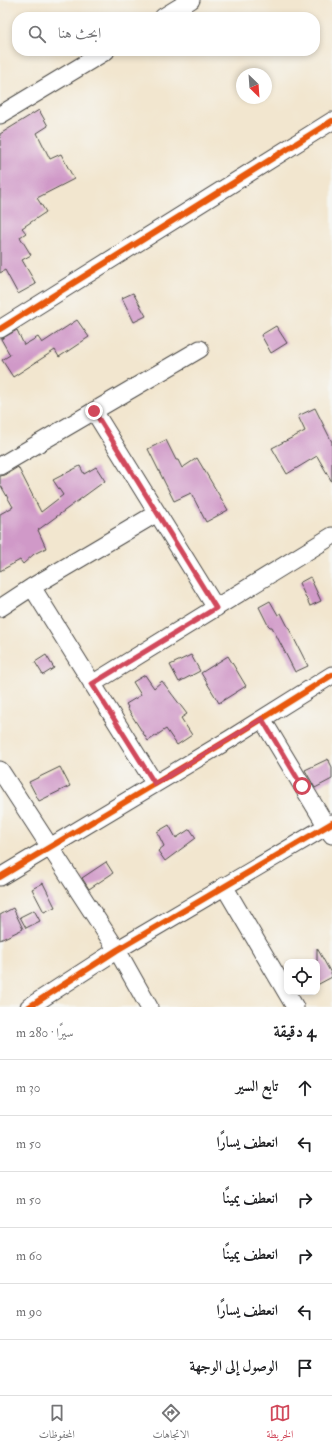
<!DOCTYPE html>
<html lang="ar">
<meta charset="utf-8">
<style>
:root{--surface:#fff;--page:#f6f6f6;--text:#202124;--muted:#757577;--line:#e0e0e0;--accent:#d1495b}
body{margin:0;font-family:"IM FELL Double Pica",Amiri,serif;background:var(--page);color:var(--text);direction:rtl}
.controls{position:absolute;right:12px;bottom:12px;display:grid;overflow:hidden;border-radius:8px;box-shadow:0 2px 6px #0003}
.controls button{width:36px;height:36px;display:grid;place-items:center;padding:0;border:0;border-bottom:1px solid var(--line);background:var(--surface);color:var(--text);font:20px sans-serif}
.compass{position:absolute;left:236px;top:68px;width:36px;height:36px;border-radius:50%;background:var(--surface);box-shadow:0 2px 6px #0003;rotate:155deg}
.stop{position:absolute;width:12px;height:12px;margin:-9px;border:3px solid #d1495b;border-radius:50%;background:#fff}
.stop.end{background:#d1495b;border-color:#fff;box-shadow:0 1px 4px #0008}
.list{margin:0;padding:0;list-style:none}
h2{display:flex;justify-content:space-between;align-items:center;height:52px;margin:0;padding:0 16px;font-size:17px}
h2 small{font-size:13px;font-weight:400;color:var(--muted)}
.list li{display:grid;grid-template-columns:26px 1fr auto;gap:12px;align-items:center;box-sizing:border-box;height:56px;padding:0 16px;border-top:1px solid var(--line)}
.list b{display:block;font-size:15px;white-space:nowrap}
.list em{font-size:13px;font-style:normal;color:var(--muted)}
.icon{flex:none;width:22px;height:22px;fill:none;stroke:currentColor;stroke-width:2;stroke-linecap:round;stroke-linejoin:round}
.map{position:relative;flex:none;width:332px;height:1007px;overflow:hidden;direction:ltr}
.search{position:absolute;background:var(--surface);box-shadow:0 2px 6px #0003;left:12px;right:12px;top:12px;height:44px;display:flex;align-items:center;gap:10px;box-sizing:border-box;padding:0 14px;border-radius:16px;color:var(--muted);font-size:15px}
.sheet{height:388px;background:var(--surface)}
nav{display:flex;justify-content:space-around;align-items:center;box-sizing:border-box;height:56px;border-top:1px solid var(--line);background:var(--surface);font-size:11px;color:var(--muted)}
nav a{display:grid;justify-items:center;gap:2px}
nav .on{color:var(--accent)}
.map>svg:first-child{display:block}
.building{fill:#d099c8}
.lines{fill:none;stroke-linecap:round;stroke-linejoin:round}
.minor-casing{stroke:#494744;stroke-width:19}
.minor{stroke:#fff;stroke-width:17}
.cycleway-casing{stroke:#f6f6f2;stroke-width:8}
.cycleway{stroke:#e8590c;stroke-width:6}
.route{stroke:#d1495b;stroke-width:5}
</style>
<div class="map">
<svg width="332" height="1007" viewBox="0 0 332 1007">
<rect width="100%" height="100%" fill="#f6f6f2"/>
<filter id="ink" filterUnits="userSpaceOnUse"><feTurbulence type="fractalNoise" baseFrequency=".025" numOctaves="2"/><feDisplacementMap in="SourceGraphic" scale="8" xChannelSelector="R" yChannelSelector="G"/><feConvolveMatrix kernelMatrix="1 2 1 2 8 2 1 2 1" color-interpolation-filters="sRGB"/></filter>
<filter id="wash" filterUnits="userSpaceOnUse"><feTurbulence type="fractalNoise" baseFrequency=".012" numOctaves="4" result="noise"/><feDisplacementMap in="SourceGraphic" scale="16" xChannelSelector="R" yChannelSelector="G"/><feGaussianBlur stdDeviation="0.9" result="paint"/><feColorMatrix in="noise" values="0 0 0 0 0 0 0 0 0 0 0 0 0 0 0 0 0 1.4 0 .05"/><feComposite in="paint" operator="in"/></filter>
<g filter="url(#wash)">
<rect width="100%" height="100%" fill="#f2e6cf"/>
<g id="blocks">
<path class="building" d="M39,110L48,126L37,133L50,159L61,154L74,179L37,198L46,212L22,228L26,233L20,237L31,255L22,260L36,284L18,294L5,270L0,273V134Z
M133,293L146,316L134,322L122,298Z
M77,320L89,337L59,357L55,350L13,377L2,360L10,355L1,339L17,330L24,345L38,337L42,343Z
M276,326L287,343L271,353L261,335Z
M315,408L332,442V482L317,456L287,474L272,448L305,431L298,416Z
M166,440L176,460H178L182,468L197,458L228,510L206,522L191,493L174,501L148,449Z
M80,466L84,474L96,467L105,481L38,530L46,548L34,554L23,564L20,560L0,571V514L13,507L0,484V476L5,475L18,467L41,512L63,495L53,480Z
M310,577L321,601L310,606L299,583Z
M270,601L278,615L281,613L308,666L295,672L272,627H270L268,625L259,607Z
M46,655L54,668L43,675L35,662Z
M191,655L200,671L179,682L170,665Z
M228,656L246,686L219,703L201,673Z
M145,675L154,688L162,681L187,714L181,718L192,735L177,745L166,729L148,741L127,708L128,707L126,704L141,695L133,682Z
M328,759L332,767V779L315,788L305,770Z
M60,767L70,786L39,801L29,782Z
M169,825L176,838L190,829L196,838L165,861L158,851L164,846L157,832Z
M106,862L113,873L89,889L82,878Z
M43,883L55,907L44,912L32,889Z
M13,908L23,929L0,940V915Z
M34,910L40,921L26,928L20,917Z
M317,948L332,975V977L317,985Z"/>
</g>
</g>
<g filter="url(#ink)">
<use href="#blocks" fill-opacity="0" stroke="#494744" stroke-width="1"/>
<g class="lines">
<g class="minor-casing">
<path id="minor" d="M163,17L191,0
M0,115L106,51
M0,329L332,121
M94,411L216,608
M0,466L200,349
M32,587L155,784
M0,608L32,587L157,513
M92,684L332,536
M262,719L332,835
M0,770L117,950L149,1007
M0,877L230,739L332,675
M224,886L295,1007
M29,1007L117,950L332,823"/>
</g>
<use href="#minor" class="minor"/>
<g class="cycleway-casing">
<path id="cycleway" d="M0,329L332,121
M0,877L230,739L332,675
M29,1007L117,950L332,823"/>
</g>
<use href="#cycleway" class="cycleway"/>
</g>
</g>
<g class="lines" filter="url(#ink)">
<path class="route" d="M94,411L216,608L92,684L155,784L262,719L302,786"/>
</g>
</svg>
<div class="controls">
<button><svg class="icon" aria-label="locate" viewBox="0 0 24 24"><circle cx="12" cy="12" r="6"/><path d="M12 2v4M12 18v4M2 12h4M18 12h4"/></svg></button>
</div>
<svg class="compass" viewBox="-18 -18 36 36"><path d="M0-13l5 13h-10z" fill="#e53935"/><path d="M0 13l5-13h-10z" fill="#757577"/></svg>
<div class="stop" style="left:302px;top:786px"></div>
<div class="stop end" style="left:94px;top:411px"></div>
<div class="search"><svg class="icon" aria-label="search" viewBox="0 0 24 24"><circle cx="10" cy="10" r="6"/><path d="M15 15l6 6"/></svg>ابحث هنا</div>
</div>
<section class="sheet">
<h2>4 دقيقة<small>سيرًا · 280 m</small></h2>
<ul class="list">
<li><svg class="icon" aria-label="ahead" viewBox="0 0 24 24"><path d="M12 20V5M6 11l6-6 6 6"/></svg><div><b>تابع السير</b></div><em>30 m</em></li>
<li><svg class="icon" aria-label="left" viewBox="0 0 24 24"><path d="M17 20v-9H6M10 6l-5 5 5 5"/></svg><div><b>انعطف يسارًا</b></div><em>50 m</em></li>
<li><svg class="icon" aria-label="right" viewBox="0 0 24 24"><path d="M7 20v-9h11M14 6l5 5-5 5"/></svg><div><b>انعطف يمينًا</b></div><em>50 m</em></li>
<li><svg class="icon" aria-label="right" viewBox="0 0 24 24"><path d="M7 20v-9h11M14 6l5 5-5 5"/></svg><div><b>انعطف يمينًا</b></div><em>60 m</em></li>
<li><svg class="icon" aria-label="left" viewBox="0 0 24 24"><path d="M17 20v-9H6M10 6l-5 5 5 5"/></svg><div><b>انعطف يسارًا</b></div><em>90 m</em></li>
<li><svg class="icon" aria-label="arrive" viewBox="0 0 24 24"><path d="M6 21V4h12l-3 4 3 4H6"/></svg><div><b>الوصول إلى الوجهة</b></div></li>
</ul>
</section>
<nav>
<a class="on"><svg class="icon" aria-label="map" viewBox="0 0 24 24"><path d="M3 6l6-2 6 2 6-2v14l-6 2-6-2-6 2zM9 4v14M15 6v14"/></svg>الخريطة</a>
<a><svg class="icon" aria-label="directions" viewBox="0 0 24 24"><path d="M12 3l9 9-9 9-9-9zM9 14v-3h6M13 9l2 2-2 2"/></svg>الاتجاهات</a>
<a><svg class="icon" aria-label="saved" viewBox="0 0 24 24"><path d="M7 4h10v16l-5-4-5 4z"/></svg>المحفوظات</a>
</nav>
